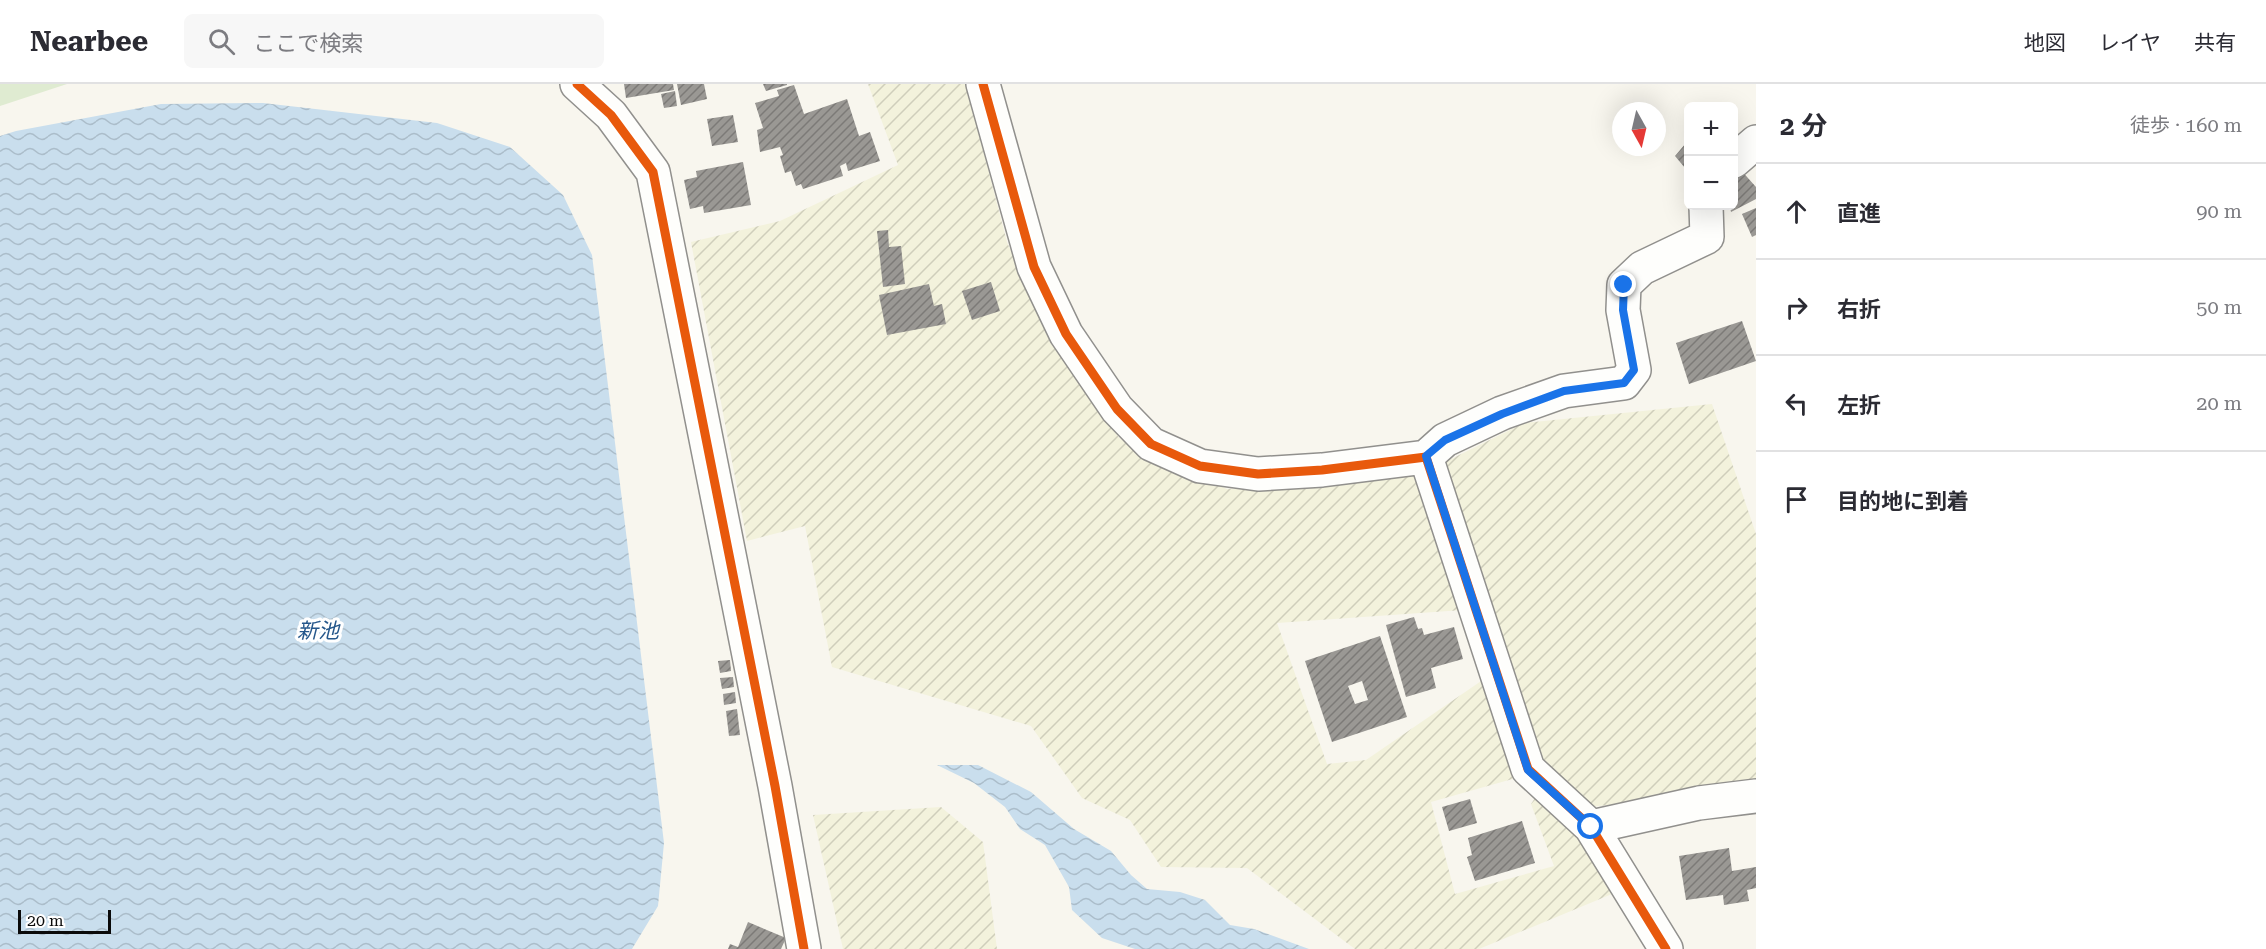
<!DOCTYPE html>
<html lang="ja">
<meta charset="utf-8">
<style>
:root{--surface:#fff;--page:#f7f7f7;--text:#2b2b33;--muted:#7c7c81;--line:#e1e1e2}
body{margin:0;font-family:"Roboto Serif","Noto Sans JP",serif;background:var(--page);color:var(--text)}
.controls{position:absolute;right:18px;top:18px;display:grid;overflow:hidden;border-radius:9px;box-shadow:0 6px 24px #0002}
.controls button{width:54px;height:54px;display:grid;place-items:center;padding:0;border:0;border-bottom:2px solid var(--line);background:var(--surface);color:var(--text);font:30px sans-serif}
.compass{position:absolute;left:1612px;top:18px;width:54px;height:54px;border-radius:50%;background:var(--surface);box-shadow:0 6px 24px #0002;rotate:172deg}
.scale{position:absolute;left:18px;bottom:15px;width:93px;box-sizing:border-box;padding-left:6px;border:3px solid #0a0a0a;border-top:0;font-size:16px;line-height:21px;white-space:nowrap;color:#0a0a0a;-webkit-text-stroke:4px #fff;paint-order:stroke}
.stop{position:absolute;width:18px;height:18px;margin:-14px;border:4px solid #1a73e8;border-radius:50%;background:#fff}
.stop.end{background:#1a73e8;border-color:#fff;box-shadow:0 2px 6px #0008}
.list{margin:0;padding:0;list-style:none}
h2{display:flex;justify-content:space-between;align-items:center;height:78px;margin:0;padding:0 24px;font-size:26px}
h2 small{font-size:20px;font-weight:400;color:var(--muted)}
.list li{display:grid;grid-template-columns:39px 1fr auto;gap:18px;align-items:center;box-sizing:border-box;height:96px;padding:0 24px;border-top:2px solid var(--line)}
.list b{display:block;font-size:22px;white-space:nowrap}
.list em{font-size:20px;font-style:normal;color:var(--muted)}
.icon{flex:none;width:33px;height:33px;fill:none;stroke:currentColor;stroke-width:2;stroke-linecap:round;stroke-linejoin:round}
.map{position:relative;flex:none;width:1756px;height:865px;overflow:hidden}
header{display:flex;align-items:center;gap:36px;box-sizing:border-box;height:84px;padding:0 30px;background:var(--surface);border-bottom:2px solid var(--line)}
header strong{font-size:28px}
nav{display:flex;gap:33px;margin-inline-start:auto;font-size:21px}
.search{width:420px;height:54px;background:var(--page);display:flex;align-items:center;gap:15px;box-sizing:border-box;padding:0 21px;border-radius:9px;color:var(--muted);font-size:22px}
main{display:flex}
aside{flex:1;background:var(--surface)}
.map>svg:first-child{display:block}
.farmland{fill:url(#farmland-furrows)}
.grass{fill:#dfebd1}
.water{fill:url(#water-waves)}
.building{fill:url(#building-hatch);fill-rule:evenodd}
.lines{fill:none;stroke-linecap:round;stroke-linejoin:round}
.minor-casing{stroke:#91908d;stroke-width:36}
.minor{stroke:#fefefc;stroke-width:33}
.cycleway-casing{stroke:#fff;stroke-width:13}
.cycleway{stroke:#e8590c;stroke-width:9}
.route{stroke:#1a73e8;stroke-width:8}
.labels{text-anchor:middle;stroke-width:6;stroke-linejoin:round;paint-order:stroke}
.water-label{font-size:21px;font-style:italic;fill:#25578b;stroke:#fff}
</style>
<header>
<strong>Nearbee</strong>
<div class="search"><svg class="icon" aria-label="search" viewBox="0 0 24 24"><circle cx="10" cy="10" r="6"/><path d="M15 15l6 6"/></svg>ここで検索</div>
<nav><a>地図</a><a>レイヤ</a><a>共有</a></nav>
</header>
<main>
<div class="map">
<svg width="1756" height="865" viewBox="0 0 1756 865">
<defs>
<pattern id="farmland-furrows" width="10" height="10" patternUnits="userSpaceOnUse" patternTransform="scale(1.5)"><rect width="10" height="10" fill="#f3f2dc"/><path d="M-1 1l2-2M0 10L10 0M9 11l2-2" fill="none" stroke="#cfcebb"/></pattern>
<pattern id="water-waves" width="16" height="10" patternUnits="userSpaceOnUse" patternTransform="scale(1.5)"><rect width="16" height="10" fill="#c9deed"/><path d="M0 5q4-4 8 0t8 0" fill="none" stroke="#abbdca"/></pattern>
<pattern id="building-hatch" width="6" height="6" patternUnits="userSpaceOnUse" patternTransform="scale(1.5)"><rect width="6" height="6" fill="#9a9894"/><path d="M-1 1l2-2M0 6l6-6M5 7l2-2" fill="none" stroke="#7c7a77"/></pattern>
</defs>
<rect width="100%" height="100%" fill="#f8f6ee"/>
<path class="farmland" d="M868,0H966L1007,158L1050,258L1120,355L1227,405L1417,391L1463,526L1277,539L1327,680L1366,676L1487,593L1516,694L1431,718L1455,810L1554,782L1531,720L1537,711L1582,758L1612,810L1479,865H1355L1247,784L1161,783L1130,736L1082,714L1031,642L832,583L805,442L747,457L691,158L780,137L898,81Z
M1712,320L1756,450V705L1590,723L1537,676L1445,378L1524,339Z
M941,723L983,758L997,865H843L813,731Z"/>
<path class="grass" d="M0,0H67L0,22Z"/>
<path class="water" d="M263,19L437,39L510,63L563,111L592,171L664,759L658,822L632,865H0V52L16,47L161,20Z
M937,681H978L1031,708L1074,745L1111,767L1131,791L1147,805L1180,808L1205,816L1230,841L1254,845L1309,865H1135L1102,854L1072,826L1069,803L1045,761L1020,745L1005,723L974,699Z"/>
<path class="building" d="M624,0H673L674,6L626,14Z
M677,0H704L707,15L681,21Z
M763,0H787V1L766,7Z
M794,1L804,30L847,15L859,52L870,48L880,77L848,87L846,79L840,82L843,92L803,105L801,100L796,102L791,87L785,89L780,72L783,71L780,63L760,68L757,46L763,44L755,19L779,12L777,6Z
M675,7L677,22L664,24L661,10Z
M733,31L738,58L712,62L707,35Z
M1686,59L1688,61V82L1685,84L1675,72Z
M743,78L751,121L704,129L703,122L690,125L684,96L697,93L696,87Z
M1739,84L1756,103V115L1731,128L1730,123L1722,127L1719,122H1734V88Z
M1756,124V151L1752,153L1742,130Z
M888,146L889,163L901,162L905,200L883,203L877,147Z
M991,198L1000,227L972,236L962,207Z
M929,200L934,222L942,220L946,240L887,251L879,211Z
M1742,237L1756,277L1689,300L1676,259Z
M1414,533L1418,545L1422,544L1424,551L1454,543L1463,575L1431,584L1436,604L1406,613L1386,541Z
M1380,552L1407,633L1332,658L1305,577ZM1362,597L1368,616L1355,620L1348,602Z
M730,576L731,587L720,589L718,577Z
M733,593L734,603L722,605L720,594Z
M735,608L736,619L724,621L723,610Z
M737,625L740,651L729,652L726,627Z
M1470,715L1477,739L1449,747L1442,723Z
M1522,737L1535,779L1475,797L1467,773L1472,771L1468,754Z
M1729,764L1732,787L1756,783V804L1747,806L1749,817L1724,821L1723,811L1686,816L1679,772Z
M748,838L786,854L781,865H728L730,860L738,863Z"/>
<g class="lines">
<g class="minor-casing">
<path id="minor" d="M577,0L611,31L653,88L775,702L804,865
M983,0L1034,183L1066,250L1117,325L1151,360L1200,382L1258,390L1322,386L1426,373L1528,685L1591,743L1666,865
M1734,77L1756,58
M1426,373L1445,356L1502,329L1564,307L1624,299L1634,286L1623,226L1624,201L1642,184L1707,153L1706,122
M1591,743L1699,719L1756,712"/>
</g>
<use href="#minor" class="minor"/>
<g class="cycleway-casing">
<path id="cycleway" d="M577,0L611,31L653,88L775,702L804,865
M983,0L1034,183L1066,250L1117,325L1151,360L1200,382L1258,390L1322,386L1426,373L1528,685L1591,743L1666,865"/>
</g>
<use href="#cycleway" class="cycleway"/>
</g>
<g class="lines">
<path class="route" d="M1591,743L1528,686L1426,372L1445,356L1502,330L1564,307L1624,299L1634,286L1623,226L1624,201"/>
</g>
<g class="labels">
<g class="water-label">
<text x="318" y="554">新池</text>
</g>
</g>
</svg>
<div class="controls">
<button>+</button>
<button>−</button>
</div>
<svg class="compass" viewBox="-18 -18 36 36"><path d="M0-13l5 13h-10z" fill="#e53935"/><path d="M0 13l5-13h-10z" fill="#7c7c81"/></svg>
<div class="scale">20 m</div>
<div class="stop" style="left:1591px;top:743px"></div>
<div class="stop end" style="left:1624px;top:201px"></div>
</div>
<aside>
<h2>2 分<small>徒歩 · 160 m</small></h2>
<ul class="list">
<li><svg class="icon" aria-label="ahead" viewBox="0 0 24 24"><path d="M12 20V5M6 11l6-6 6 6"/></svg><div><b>直進</b></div><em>90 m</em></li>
<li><svg class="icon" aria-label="right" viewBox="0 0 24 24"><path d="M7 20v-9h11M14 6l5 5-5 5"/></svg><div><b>右折</b></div><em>50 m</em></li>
<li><svg class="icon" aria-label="left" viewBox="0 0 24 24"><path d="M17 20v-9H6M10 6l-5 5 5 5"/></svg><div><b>左折</b></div><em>20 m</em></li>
<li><svg class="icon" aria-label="arrive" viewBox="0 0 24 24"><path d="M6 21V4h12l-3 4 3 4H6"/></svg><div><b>目的地に到着</b></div></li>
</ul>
</aside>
</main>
